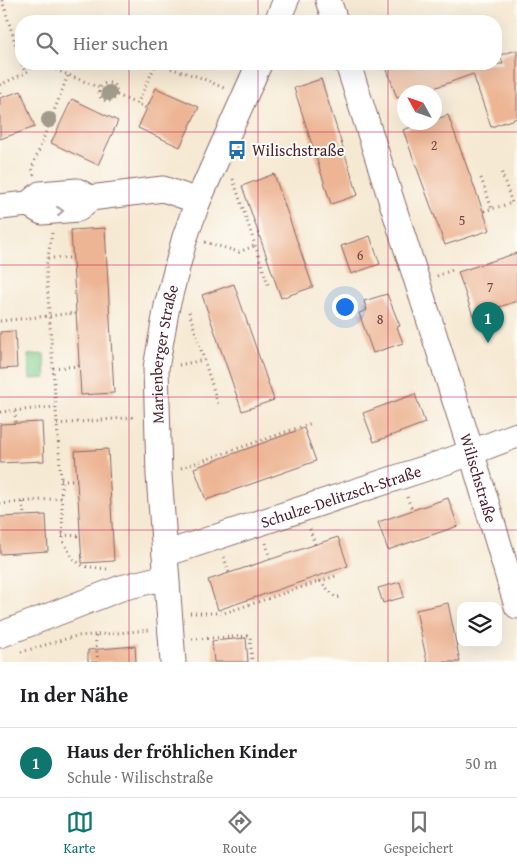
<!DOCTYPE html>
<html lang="de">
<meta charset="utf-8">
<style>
:root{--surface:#fff;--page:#f6f6f6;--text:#202124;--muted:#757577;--line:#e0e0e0;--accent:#0f766e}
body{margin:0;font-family:"Gentium Book Plus",serif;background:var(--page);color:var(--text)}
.controls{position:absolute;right:15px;bottom:15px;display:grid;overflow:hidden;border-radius:10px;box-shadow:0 5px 20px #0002}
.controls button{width:45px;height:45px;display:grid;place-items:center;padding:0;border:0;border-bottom:1px solid var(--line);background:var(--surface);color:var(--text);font:25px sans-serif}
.compass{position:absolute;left:397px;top:85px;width:45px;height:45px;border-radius:50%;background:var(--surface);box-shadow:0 5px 20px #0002;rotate:310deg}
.you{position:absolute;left:344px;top:306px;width:18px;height:18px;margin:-12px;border:4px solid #fff;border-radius:50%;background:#1a73e8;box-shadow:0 0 0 8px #1a73e833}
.badge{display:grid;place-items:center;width:32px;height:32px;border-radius:50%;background:var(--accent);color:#fff;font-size:16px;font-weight:700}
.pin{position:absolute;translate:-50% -41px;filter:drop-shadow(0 1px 2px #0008)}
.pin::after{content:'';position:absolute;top:26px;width:18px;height:15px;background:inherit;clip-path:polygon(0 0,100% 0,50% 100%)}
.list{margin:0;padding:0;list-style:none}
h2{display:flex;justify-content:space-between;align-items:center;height:65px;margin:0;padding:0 20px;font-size:21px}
h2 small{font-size:16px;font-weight:400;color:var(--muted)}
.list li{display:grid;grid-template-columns:32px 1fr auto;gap:15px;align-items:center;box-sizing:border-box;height:70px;padding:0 20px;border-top:1px solid var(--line)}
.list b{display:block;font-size:19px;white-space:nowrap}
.list p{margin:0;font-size:16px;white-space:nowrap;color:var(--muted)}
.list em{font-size:16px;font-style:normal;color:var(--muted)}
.icon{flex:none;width:28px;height:28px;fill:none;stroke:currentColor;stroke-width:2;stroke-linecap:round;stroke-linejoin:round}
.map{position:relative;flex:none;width:517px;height:662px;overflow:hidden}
.search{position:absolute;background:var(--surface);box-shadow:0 5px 20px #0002;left:15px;right:15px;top:15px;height:55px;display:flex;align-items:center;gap:12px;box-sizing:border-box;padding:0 18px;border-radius:20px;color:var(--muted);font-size:19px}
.sheet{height:135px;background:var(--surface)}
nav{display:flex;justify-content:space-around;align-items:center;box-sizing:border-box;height:70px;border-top:1px solid var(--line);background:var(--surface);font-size:14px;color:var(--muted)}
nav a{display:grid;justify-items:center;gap:2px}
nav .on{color:var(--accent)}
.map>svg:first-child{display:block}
.green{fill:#7cca89;stroke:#63745a}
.building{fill:#edb594}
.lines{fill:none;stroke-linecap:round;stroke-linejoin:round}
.minor-casing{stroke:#866666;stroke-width:27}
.path{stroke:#866666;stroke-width:3;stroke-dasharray:1 4;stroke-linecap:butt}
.minor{stroke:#fff;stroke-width:25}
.tree{fill:#a19b89}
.oneway{stroke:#ae9aa0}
.grid{fill:none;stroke:#c2185b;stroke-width:1;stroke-opacity:0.55}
.labels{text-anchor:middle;stroke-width:4;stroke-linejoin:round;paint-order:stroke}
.number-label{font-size:14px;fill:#734445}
.poi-label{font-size:16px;fill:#4a1f2b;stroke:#fdfcf7;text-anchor:start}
.street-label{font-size:16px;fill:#4a1f2b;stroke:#fdfcf7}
</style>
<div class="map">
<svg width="517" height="662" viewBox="0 0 517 662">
<rect width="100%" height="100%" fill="#fdfcf7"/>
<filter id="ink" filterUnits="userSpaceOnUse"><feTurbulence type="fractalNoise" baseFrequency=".02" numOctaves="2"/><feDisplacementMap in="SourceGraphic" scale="10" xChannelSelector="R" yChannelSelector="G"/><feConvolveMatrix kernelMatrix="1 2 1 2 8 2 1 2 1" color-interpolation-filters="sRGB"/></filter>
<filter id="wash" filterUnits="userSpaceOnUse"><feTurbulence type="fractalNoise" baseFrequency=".0096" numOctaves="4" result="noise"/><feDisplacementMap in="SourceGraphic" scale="20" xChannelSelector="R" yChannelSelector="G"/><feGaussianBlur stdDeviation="1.12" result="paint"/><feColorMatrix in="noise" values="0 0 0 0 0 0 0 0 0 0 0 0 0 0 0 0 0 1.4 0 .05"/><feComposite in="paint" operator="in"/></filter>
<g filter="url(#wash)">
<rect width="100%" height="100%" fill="#f6e9d3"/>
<path class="green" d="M44,354L46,378L30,379L28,355Z"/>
<g id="blocks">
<path class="building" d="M517,50V118L491,127L473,74L434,88L435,92H404V95L397,98L385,64H503L500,55Z
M321,79L358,195L331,204L294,88Z
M156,88L199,107L180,147L138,128Z
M21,91L35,127L0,139V98Z
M72,99L118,121L98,165L51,143Z
M448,115L490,230L445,245L403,130L426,122H434V120Z
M274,174L313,287L281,298L242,186Z
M105,228L114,393L81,395L71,230Z
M370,236L380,264L351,274L341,246Z
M517,253V301L473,316L458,272Z
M234,284L274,400L242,411L202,295Z
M387,294L400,326L397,327L403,343L373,353L359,313L367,310L364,301Z
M15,331L17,368L0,369V332Z
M415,394L425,423L374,442L363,413Z
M42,422L44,461L0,463V424Z
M304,428L316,461L206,500L194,468Z
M108,449L114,561L82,563L75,451Z
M448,498L458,526L388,550L378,522Z
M46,515L48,551L0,554V517Z
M338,537L348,566L218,610L208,580Z
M400,582L404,597L383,603L378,588Z
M448,603L460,662H427L416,610Z
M246,638L248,662H214L212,641Z
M135,646L136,662H88V650Z"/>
</g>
</g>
<g filter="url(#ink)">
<use href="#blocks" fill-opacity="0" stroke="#866666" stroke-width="1"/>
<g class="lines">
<g class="minor-casing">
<g id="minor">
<path d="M328,0L335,21"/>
<path d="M277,21L286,0"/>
<path id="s1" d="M348,64L471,451L517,606"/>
<path d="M28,204L42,212L78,209L90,198"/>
<path d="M0,207L28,204L40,194L77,191L90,198L163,189L198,201"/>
<path id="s2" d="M165,554L451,460L517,435"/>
<path d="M0,635L121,588L166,577"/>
<path id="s3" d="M173,662L159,475L156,368L167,306L185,237L198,201L259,64"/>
</g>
</g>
<path class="path" d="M2,0L21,62
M57,21H59
M22,64L25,73
M42,64L100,88
M99 92a9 9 0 1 1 18 0a9 9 0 1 1-18 0Z
M0,85L25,73L38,64
M0,93L2,97
M117,95L146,108
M137,104L156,64L199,77L224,88
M51,120L60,124
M34,175L32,168L68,75
M481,178L492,209
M233,179L269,287
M484,211L512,203L501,171
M52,233L46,269L61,480L63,541L73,559L83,566L107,569
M205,242L239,252L254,246
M48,258H73
M437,276L455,269
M189,312L218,404
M0,321L76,313
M179,365L204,360
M53,368L79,366
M15,411L16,424
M0,412L55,407
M57,424L136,417
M181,468L312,423
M61,480H77
M407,497L412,510
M23,502L24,515
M0,504L62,498
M310,529L315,545
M62,535L81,536
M266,543L270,560
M224,557L229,573
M320,581L335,597H340
M190,613H224L336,576
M192,639L250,636L252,662
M21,652L76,636L95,635
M98,662L95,635L150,630"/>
<use href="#minor" class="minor"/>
</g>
<g class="tree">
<circle cx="109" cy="93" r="8"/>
<circle cx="49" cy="120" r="8"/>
</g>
<defs><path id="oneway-chevron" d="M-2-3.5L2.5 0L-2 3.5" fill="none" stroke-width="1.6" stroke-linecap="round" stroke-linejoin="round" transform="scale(1.25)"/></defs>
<use class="oneway" href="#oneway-chevron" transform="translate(60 211) rotate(-5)"/>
</g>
<path class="grid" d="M129,0V21M258,0V21M388,0V21M129,64V662M258,64V662M388,64V662M0,132H517M0,265H517M0,397H517M0,530H517"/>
<defs>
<g id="bus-bare" transform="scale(1.5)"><path d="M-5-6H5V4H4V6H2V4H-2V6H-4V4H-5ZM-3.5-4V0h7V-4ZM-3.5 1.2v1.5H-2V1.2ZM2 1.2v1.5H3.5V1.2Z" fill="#1f6fb2" stroke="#fdfcf7" stroke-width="2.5" paint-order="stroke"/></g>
</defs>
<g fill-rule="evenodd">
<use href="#bus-bare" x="237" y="150"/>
</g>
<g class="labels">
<g class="number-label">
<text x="434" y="150">2</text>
<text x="462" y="225">5</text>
<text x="360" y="260">6</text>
<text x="490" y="292">7</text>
<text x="380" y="324">8</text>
</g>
<g class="poi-label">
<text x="252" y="156">Wilischstraße</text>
</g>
<g class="street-label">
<text dy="6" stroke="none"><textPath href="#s3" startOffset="309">Marienberger Straße</textPath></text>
<text dy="6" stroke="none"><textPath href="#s1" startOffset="434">Wilischstraße</textPath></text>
<text dy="6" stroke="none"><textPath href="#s2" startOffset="185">Schulze-Delitzsch-Straße</textPath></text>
</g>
</g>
</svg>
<div class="controls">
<button><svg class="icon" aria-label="layers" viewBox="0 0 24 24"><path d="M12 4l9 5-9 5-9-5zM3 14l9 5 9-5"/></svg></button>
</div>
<svg class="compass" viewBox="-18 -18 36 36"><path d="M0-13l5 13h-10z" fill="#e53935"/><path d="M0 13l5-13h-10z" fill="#757577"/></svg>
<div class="you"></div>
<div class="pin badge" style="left:488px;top:343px">1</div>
<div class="search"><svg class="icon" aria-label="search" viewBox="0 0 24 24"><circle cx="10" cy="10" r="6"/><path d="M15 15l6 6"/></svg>Hier suchen</div>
</div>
<section class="sheet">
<h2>In der Nähe<small></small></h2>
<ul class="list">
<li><span class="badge">1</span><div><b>Haus der fröhlichen Kinder</b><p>Schule · Wilischstraße</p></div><em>50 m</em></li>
</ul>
</section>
<nav>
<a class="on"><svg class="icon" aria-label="map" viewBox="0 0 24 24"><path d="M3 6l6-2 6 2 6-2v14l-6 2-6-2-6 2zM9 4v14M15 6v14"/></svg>Karte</a>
<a><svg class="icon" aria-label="directions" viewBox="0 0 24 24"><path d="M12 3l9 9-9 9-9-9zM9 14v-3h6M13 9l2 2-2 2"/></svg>Route</a>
<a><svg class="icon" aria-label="saved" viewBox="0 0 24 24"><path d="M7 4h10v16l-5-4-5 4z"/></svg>Gespeichert</a>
</nav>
